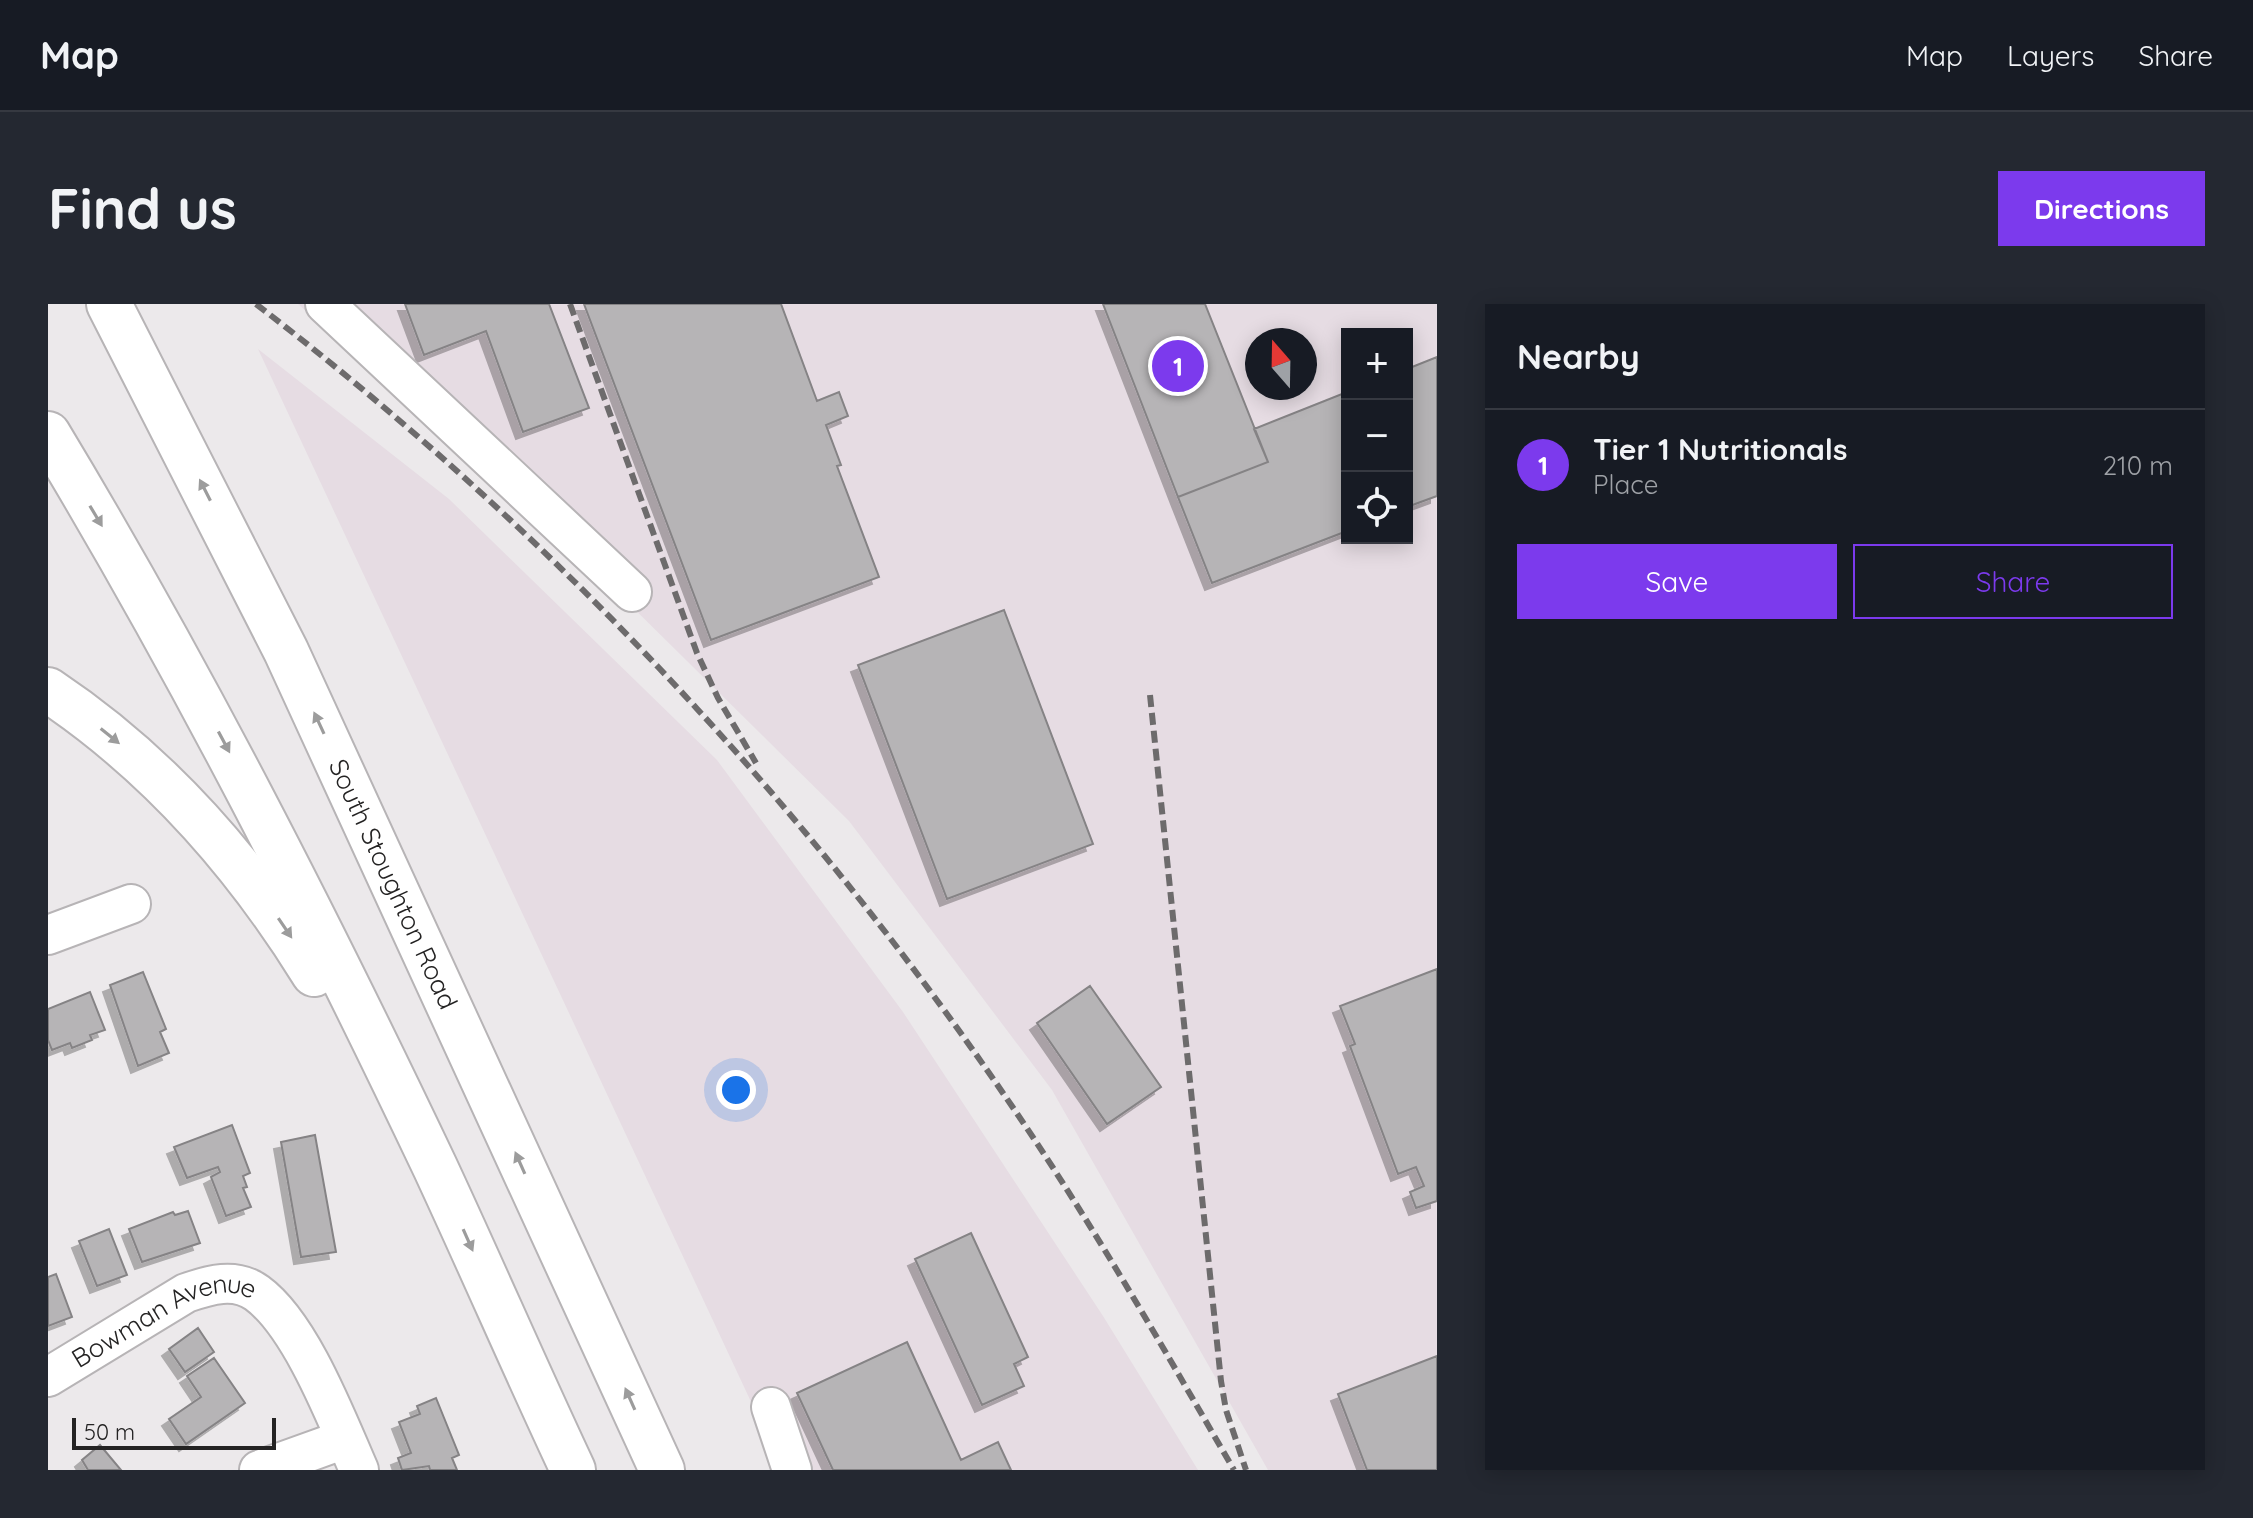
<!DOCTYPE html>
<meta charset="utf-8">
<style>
:root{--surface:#171b24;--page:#242831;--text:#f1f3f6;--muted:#9ea1a6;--line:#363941;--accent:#7c3aed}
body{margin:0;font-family:Quicksand,sans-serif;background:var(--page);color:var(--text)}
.controls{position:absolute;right:24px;top:24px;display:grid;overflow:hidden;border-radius:0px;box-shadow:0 4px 20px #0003}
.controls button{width:72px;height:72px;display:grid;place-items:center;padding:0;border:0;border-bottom:2px solid var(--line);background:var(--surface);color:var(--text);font:40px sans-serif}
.compass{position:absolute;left:1197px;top:24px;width:72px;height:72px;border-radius:50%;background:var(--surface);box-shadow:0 4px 20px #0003;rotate:340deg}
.scale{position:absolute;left:24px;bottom:20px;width:204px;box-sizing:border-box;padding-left:8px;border:4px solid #242323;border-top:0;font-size:22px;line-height:28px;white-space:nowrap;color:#242323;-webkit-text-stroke:6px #ece9eb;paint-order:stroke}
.you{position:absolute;left:688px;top:786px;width:28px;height:28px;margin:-20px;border:6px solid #fff;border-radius:50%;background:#1a73e8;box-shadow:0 0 0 12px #1a73e833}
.badge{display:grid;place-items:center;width:52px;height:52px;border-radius:50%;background:var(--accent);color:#fff;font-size:26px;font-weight:700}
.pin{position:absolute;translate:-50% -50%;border:4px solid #fff;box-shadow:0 2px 8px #0006}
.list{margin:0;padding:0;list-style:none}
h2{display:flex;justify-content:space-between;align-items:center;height:104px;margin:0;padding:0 32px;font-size:34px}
h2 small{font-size:26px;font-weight:400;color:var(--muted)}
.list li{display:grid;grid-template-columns:52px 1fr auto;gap:24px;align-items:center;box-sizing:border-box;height:112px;padding:0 32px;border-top:2px solid var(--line)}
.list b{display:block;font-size:30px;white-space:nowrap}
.list p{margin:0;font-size:26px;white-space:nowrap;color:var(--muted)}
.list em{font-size:26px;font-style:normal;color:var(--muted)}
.actions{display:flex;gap:16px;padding:24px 32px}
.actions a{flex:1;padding:18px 0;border:2px solid var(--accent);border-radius:0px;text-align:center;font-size:28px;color:var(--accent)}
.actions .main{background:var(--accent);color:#fff}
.icon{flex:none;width:44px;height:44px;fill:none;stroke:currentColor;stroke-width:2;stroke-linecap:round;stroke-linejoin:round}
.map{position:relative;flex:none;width:1389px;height:1166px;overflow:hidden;border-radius:0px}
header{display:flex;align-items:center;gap:48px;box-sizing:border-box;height:112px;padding:0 40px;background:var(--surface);border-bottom:2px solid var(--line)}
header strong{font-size:38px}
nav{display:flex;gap:44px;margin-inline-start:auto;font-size:28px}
.intro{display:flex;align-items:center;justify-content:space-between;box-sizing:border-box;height:192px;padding:0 48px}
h1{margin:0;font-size:56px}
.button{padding:20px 36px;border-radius:0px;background:var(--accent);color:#fff;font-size:28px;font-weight:700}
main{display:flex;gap:48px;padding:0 48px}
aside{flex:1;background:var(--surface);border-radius:0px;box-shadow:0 4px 20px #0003}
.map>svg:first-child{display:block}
.built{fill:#e6dce3;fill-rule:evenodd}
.building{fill:#b6b4b6;stroke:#858385;stroke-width:2;filter:url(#shadow)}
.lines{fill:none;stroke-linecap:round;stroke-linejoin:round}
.minor-casing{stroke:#b7b4b6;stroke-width:42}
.major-casing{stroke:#b7b4b6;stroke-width:48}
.minor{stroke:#fff;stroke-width:38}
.major{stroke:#fff;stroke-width:44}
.rail{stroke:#6d6b6c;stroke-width:6;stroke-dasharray:12 6;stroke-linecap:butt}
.oneway{fill:#9c9c9c}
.labels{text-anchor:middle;stroke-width:8;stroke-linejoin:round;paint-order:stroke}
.street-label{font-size:26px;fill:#242323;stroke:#ece9eb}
</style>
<header>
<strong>Map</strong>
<nav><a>Map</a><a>Layers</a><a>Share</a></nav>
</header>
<div class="intro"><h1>Find us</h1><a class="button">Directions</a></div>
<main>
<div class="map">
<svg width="1389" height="1166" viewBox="0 0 1389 1166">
<defs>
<filter id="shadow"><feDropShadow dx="-7" dy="7" stdDeviation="0" flood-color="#0004"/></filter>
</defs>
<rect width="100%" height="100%" fill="#ece9eb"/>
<path class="built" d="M250,0H1389V1166H1220L1004,786L801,517L486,206ZM1299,30H1359V234H1299ZM1209,36H1257V84H1209Z
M210,45L401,195L669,456L855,708L1055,1012L1150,1166H735Z"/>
<path class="building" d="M357,0H501L541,104L475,128L438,27L376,51Z
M536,0H733L769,97L791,88L800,112L778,121L793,161L789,162L831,273L663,336Z
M1055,0H1157L1220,158L1130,193Z
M1389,53V192L1359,203V65Z
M1299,88V227L1164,279L1130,193L1220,158L1206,125Z
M956,306L1045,540L899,595L810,361Z
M1389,665V897L1368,904L1362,888L1376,882L1368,863L1350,870L1302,742L1307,740L1292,702Z
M95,668L118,725L112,728L121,749L90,762L62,681Z
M1042,682L1113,783L1059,820L989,719Z
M42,688L57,726L42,731L44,736L24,744L22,739L4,746L0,736V705Z
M184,821L202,869L195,872L199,883L195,884L203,903L178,912L163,873L172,868L170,863L139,874L126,843Z
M267,831L288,948L253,953L233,838Z
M140,907L152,939L94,958L81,925L125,908L127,911Z
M61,925L79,971L49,982L31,937Z
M923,929L980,1053L966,1060L976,1082L934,1101L867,955Z
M8,970L24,1013L0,1022V973Z
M150,1024L166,1048L137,1068L121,1045Z
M859,1038L913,1156L950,1138L963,1166H785L749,1089Z
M1389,1052V1166H1319L1290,1090Z
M166,1054L197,1099L138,1140L121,1115L153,1093L139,1072Z
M388,1094L411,1151L404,1154L409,1166H382L381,1162L354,1166L350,1154L363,1149L351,1118L372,1110L369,1102Z
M52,1141L73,1166H40L34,1156Z"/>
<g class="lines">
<g class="minor-casing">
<g id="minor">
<path d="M277,0L584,288"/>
<path d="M0,631L83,600"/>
<path id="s1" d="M0,1073L138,989C161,981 187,973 209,989C253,1021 289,1116 311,1166"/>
<path d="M723,1103L744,1166"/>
<path d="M211,1166L297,1135"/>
</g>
</g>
<g class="major-casing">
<g id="major">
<path id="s2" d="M61,0L238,347L614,1166"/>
<path d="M0,130C143,367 268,613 387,863C434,964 478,1066 525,1166"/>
<path d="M0,386C111,460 196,557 266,670"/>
</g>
</g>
<use href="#minor" class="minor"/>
<use href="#major" class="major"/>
<path class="rail" d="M208,0C497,222 751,492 957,792C1040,912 1113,1040 1186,1166
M522,0L649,349L670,394L708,459
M1102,391L1173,1077L1178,1106L1198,1166"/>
</g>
<defs><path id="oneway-solid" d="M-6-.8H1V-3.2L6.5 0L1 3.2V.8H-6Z" transform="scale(2)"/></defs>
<g class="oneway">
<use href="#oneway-solid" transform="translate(157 186) rotate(-117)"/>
<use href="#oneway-solid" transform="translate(48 212) rotate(59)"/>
<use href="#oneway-solid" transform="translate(271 419) rotate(-115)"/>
<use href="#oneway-solid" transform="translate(62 432) rotate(39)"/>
<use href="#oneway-solid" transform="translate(176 438) rotate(62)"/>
<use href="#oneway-solid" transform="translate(237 624) rotate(56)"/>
<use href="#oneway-solid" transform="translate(472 859) rotate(-114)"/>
<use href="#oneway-solid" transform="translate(420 936) rotate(66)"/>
<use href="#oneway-solid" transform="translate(582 1095) rotate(-114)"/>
</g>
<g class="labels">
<g class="street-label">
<text dy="9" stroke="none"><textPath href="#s2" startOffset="646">South Stoughton Road</textPath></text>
<text dy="9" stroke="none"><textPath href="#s1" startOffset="132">Bowman Avenue</textPath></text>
</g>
</g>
</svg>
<div class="controls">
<button>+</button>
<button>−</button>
<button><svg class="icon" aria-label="locate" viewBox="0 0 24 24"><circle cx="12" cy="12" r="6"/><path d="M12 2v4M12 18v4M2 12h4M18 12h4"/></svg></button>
</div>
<svg class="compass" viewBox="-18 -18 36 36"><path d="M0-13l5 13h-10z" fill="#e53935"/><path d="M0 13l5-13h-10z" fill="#9ea1a6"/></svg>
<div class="scale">50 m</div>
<div class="you"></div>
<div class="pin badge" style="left:1130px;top:62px">1</div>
</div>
<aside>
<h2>Nearby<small></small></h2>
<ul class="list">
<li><span class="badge">1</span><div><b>Tier 1 Nutritionals</b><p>Place</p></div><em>210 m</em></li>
</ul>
<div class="actions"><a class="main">Save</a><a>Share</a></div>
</aside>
</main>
